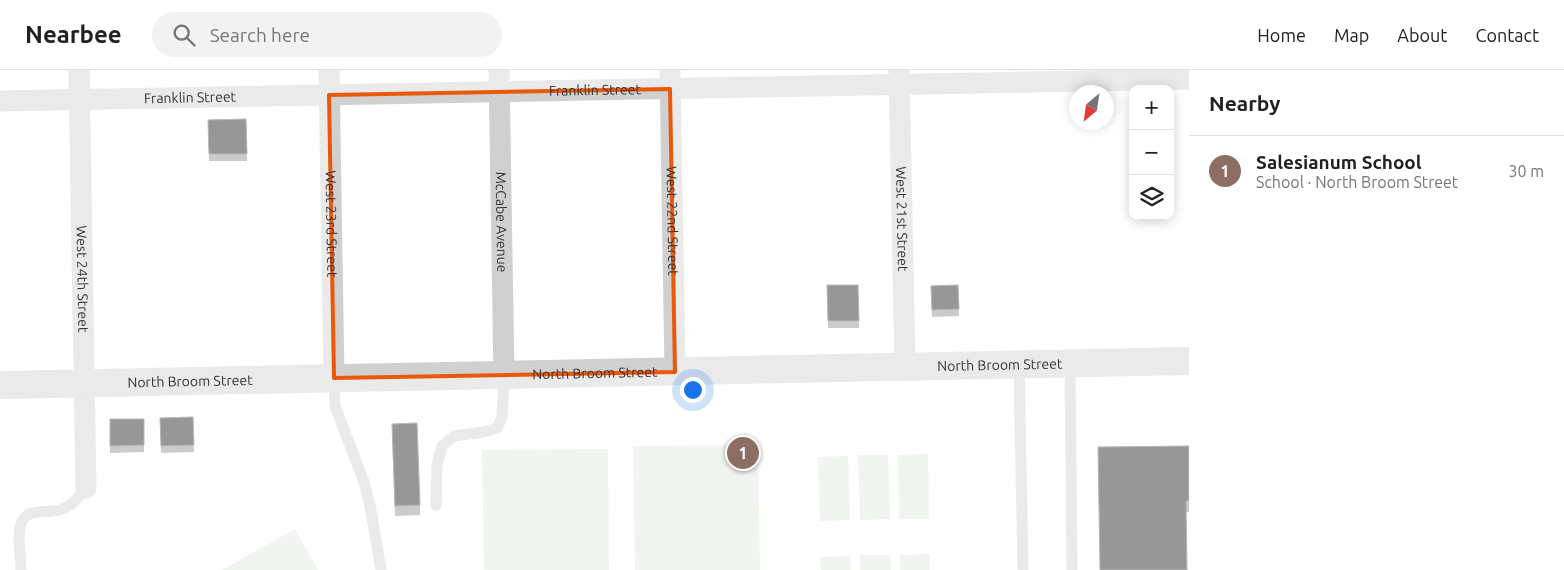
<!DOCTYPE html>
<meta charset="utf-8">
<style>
:root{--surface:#fff;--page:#f2f2f2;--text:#202124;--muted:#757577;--line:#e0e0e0;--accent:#7c3aed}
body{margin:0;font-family:Ubuntu,sans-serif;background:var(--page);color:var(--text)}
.controls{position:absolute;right:15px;top:15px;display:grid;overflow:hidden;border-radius:10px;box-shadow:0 2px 12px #0003}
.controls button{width:45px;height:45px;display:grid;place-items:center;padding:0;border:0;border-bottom:1px solid var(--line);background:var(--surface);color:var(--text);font:25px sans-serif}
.compass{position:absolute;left:1069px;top:15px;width:45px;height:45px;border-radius:50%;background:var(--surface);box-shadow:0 2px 12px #0003;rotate:209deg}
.you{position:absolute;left:692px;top:319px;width:18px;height:18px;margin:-12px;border:4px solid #fff;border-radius:50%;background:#1a73e8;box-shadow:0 0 0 8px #1a73e833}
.badge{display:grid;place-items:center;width:32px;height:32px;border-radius:50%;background:var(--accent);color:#fff;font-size:16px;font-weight:700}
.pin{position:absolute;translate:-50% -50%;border:2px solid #fff;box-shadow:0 1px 5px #0006}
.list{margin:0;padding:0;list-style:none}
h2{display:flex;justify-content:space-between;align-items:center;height:65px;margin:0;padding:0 20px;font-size:21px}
h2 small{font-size:16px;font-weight:400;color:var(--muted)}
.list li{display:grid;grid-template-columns:32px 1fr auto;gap:15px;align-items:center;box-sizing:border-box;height:70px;padding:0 20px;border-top:1px solid var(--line)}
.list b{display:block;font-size:19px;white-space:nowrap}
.list p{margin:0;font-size:16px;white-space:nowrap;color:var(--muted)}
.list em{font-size:16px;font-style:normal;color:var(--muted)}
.icon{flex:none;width:28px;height:28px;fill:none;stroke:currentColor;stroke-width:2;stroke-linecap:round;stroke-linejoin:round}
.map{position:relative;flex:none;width:1189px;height:500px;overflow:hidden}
header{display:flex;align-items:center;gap:30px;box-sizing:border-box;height:70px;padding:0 25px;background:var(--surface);border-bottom:1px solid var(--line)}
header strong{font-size:24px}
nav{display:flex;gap:28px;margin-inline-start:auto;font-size:18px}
.search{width:350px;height:45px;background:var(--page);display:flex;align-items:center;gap:12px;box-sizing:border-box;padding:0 18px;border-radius:28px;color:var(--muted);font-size:19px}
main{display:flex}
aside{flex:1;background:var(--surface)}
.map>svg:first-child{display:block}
.green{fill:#e1e9dd}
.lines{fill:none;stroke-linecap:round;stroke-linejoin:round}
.service{stroke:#d0d0d0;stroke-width:11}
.minor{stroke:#d0d0d0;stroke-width:21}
.tertiary{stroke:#d0d0d0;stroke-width:28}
.wall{fill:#8c8c8c}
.building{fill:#1a1a1a;stroke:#5f5f5f}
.marked{fill:none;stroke:#e8590c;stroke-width:4;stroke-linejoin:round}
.labels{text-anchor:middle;stroke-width:5;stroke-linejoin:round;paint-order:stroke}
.street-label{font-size:14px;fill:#333;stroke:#fff}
</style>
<header>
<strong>Nearbee</strong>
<div class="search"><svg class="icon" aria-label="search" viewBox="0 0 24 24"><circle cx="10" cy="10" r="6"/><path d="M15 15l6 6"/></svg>Search here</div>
<nav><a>Home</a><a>Map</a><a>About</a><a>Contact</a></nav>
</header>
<main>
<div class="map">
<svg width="1189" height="500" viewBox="0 0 1189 500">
<rect width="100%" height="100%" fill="#fff"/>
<path class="green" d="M758,375L760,500H635L633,376Z
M608,379L609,500H484L482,380Z
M928,384L929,449H899L898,385Z
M858,385H888L890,449L860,450Z
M848,386L850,450L820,451L818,387Z
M295,459L318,500H222Z
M930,484V500H900V485Z
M860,485H890L891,500H860Z
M850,486L851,500H821L820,487Z"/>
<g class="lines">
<path class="service" d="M1070,294L1072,500
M1019,295L1023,500
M334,308L335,336L364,412L370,435L381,500
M436,435L437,395L442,376L454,366L484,362L497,358L502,348L504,306
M21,500C21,488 17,468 20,457C25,436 45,444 59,440C72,437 78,427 86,418"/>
<g class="minor">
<path id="s1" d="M79,0L86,418"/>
<path id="s2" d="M329,0L334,308"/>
<path id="s3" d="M499,0L504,306"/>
<path id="s4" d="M670,0L675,302"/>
<path id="s5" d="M899,0L905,297"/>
<path id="s6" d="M0,31L1189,9"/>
</g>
<path class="tertiary" id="s7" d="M0,315L1189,291"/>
</g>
<path class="wall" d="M246,49L247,91H209L208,50Z
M827,215H858L859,258H828Z
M958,215L959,246L932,247L931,216Z
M193,347L194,382L161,383L160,348Z
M110,349H144V382L110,383Z
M392,364L420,435V445L395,446Z
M1189,376V442H1186L1100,500Z"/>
<path class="building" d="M246,49L247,84H209L208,50Z
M827,215H858L859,251H828Z
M958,215L959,239L932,240L931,216Z
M193,347L194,375L161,376L160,348Z
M110,349H144V375L110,376Z
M417,353L420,435L395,436L392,354Z
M1189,376V431H1186L1187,500H1100L1098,377Z"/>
<path d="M0 0H1189V500H0ZM670,19L675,302L334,308L329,25Z" fill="#fff" fill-opacity=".55" fill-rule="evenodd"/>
<path class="marked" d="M670,19L675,302L334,308L329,25Z"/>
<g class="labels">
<g class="street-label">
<text dy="5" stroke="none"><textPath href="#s6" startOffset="595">Franklin Street</textPath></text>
<text dy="5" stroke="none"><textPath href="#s6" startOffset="190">Franklin Street</textPath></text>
<text dy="5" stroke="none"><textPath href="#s5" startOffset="149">West 21st Street</textPath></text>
<text dy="5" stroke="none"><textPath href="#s4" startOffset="151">West 22nd Street</textPath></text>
<text dy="5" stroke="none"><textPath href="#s3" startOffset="152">McCabe Avenue</textPath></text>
<text dy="5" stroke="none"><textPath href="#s2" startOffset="154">West 23rd Street</textPath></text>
<text dy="5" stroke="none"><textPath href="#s1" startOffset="209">West 24th Street</textPath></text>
<text dy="5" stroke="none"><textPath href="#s7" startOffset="1000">North Broom Street</textPath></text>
<text dy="5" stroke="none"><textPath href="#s7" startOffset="595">North Broom Street</textPath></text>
<text dy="5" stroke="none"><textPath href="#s7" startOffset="190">North Broom Street</textPath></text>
</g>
</g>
</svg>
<div class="controls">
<button>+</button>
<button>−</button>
<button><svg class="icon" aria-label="layers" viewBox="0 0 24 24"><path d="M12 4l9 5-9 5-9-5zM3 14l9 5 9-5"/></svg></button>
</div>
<svg class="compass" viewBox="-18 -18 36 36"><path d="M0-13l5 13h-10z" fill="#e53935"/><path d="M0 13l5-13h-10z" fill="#757577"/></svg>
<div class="you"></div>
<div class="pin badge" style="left:743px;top:383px;background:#8d6e63">1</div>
</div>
<aside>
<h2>Nearby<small></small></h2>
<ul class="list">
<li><span class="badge" style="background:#8d6e63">1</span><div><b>Salesianum School</b><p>School · North Broom Street</p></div><em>30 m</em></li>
</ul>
</aside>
</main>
